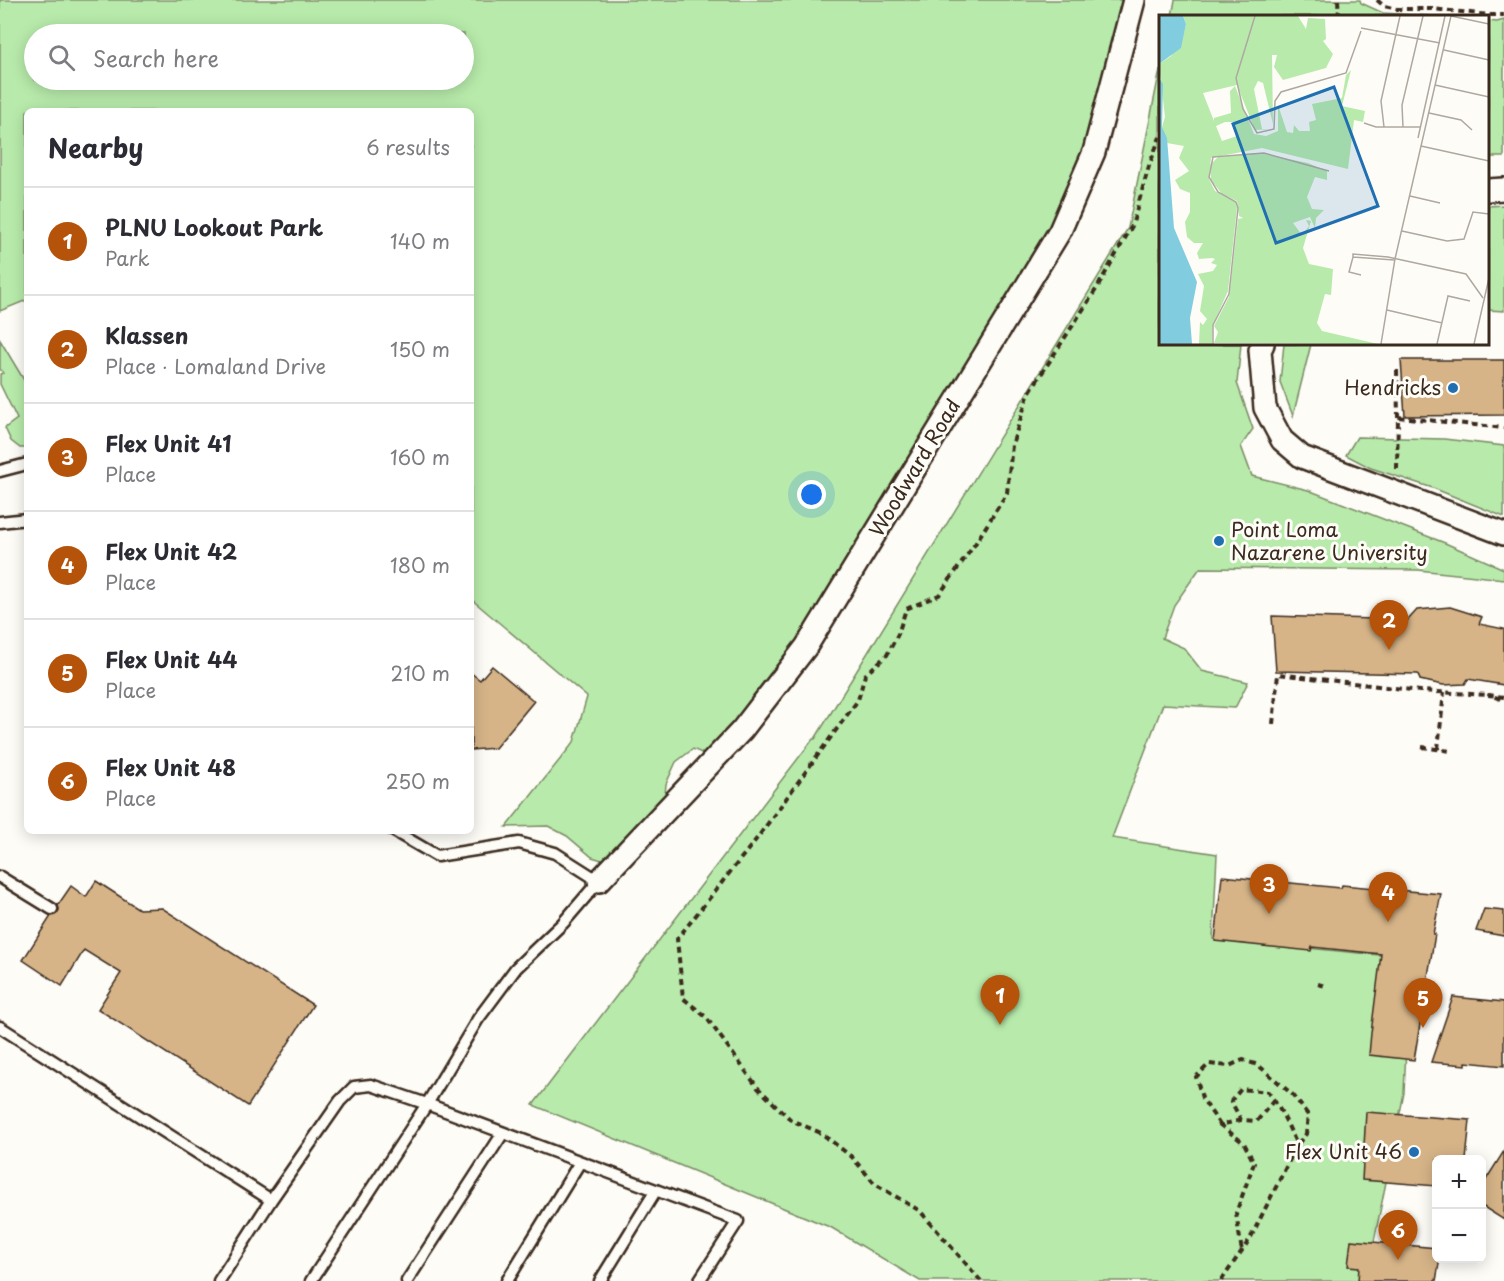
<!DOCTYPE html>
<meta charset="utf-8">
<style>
:root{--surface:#fff;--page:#f2f2f3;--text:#2b2b33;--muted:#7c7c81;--line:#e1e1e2;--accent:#b45309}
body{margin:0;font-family:"Playpen Sans",sans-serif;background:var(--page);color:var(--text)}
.controls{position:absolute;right:18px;bottom:18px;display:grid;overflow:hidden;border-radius:9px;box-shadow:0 3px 15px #0003}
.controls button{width:54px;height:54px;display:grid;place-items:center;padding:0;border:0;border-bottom:2px solid var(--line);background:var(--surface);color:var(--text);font:30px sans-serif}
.you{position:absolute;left:812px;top:495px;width:21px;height:21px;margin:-15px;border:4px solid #fff;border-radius:50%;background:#1a73e8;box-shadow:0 0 0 9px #1a73e833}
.badge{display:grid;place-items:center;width:39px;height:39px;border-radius:50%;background:var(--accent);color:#fff;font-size:20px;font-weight:700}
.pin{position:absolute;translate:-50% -50px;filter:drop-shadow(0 2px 3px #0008)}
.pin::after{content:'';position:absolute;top:32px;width:21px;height:18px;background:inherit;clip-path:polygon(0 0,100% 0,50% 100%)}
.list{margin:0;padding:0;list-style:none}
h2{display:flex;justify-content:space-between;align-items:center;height:78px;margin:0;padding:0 24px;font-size:26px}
h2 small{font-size:20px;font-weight:400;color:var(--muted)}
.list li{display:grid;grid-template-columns:39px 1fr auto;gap:18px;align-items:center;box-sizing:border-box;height:108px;padding:0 24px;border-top:2px solid var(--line)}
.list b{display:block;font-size:22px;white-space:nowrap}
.list p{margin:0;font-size:20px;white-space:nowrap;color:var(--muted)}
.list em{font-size:20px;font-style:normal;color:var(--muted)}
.icon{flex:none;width:33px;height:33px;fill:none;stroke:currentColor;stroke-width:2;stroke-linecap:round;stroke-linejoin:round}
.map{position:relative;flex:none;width:1504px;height:1281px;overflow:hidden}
.search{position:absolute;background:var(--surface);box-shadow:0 3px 15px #0003;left:24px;top:24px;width:450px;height:66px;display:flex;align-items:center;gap:15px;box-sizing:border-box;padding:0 21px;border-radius:33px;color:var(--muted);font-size:22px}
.panel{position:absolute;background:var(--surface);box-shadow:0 3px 15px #0003;left:24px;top:108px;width:450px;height:726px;border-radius:9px}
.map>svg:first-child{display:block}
.green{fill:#b8ebab;stroke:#7a8a64;stroke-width:1.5;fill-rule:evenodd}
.building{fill:#d6b488;stroke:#3b2a1e;stroke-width:1.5}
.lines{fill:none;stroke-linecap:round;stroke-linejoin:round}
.service-casing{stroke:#3b2a1e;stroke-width:15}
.minor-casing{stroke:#3b2a1e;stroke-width:26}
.path{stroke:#3b2a1e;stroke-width:4;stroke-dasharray:6 4.5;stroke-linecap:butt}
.service{stroke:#fdfcf7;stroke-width:10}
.minor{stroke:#fdfcf7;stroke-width:21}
.poi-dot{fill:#1f6fb2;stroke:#fdfcf7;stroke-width:2}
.labels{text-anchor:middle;stroke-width:6;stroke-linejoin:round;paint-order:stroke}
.poi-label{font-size:20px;fill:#3b2a1e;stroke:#fdfcf7;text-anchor:end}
.street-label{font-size:20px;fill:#3b2a1e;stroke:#fdfcf7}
.inset-road{fill:none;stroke:#afa8a0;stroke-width:1.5}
.view{fill:#1f6fb2;fill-opacity:0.15;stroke:#1f6fb2;stroke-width:3}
.inset-edge{fill:none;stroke:#3b2a1e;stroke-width:3}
</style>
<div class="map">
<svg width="1504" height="1281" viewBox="0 0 1504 1281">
<rect width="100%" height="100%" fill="#fdfcf7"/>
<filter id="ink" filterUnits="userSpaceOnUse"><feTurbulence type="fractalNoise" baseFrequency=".0167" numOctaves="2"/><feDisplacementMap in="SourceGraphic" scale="12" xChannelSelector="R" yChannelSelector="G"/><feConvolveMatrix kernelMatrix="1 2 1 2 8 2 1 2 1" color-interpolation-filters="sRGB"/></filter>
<g filter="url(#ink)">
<path class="green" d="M0,0H1126L1089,145L1072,190L1039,245L772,684L708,756L693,749L676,762L666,784L665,795L632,834L610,856L602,860L592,857L567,836L548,826L506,827L574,742L587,697L471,599V111H27V300L0,311ZM34,34H464V80H34Z
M1175,0H1360L1361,3L1383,13L1429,16H1172Z
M1504,20V157H1488V21L1497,22Z
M1160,70V344H1241L1237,383L1253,429L1241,446L1252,476L1308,490L1445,543L1504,569V579L1418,570L1200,568L1174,605L1162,638L1184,648L1202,671L1248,682L1235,708L1163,704L1112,838L1217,854L1213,939L1410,958L1404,1093L1366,1281H920L832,1228L533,1105L813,739H815L1128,228Z
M1504,205V311L1488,310V206Z
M0,340L27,385V448H20L11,441L5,428L17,419L0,384V374L3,373L0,369Z
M1284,344H1311L1293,416L1280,382Z
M1357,437L1444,439L1504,446V517L1433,488L1371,468L1346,455Z"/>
<path class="building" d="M1401,360H1504V415L1405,416Z
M1450,607L1482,617L1479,624L1504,629V685L1468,679L1465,684L1443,685L1420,680L1418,674L1276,671L1272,616L1408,620L1417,610Z
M492,666L534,701L495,748L471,750V673L480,680Z
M1222,876L1341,888L1342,885L1441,894L1433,934H1435L1414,1060L1369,1055L1371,1033L1381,954L1312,947L1311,951L1215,941Z
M96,881L139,909L162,908L313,1005L248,1106L98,1009L121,973L84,950L62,986L23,960L51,916L58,913L59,910L58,905L71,886L86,897Z
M1484,909L1504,911V936L1476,931Z
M1453,997L1504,1002V1066L1466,1062V1065L1431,1062Z
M1366,1112L1470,1120L1466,1160H1437V1186L1362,1180Z
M1504,1151V1220L1482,1206V1186Z
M1351,1240L1437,1248V1258H1440L1436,1281H1358L1359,1267L1348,1266Z"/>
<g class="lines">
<g class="service-casing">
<path id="service" d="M0,471L27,464
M0,522L27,519
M0,877L52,909
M0,1027L271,1200
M219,1281L271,1200L340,1101L354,1087L371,1085L427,1104L738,1221L699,1281
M311,1281L427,1104L478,1019L516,968L563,923L599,881L555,853L519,843L437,856L394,831
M407,1281L503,1133
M507,1281L580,1162
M600,1281L656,1190"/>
</g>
<g class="minor-casing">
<path id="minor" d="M1488,190L1504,189
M1263,344L1260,350L1265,408L1282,440L1302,457L1504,534
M599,881L742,730L806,647L1060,231L1094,152L1134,0"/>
</g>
<path class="path" d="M1338,0L1339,16
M1377,0L1384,6L1397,9H1432L1490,15H1504
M1397,370L1398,417
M1397,469L1398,417L1504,428
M1504,697L1489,695L1504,700
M1273,724L1278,674L1420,691L1489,695
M1422,747L1451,751
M1438,749L1444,692
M1318,984L1325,986
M1274,1100L1257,1121L1241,1120L1231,1101L1241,1089L1268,1092C1281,1108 1288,1126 1297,1145
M1241,1120L1220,1125L1244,1143L1254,1163L1236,1213L1242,1252
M1220,1125L1202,1098L1196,1077L1209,1064L1229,1066L1243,1060L1258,1065L1293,1095L1308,1115L1306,1134L1297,1145L1250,1239L1221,1281
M981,1281L920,1211L875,1184L852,1157L821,1133L791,1120L758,1088L706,1017L683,998L677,939L758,837L858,700L865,675L887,655L898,634L906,609L939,595L975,544L1007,493L1012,445L1029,393L1097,288L1132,226L1149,166L1160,137"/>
<use href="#service" class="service"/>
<use href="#minor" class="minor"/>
</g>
</g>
<g class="poi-dot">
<circle cx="1453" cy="388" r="6"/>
<circle cx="1219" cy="541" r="6"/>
<circle cx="1414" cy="1152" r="6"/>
</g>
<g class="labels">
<g class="poi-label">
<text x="1441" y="395">Hendricks</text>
<text x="1231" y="537" text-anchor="start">Point Loma<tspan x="1231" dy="23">Nazarene University</tspan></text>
<text x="1402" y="1159">Flex Unit 46</text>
</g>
<g class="street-label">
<text transform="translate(915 468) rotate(-59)" y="7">Woodward Road</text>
</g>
</g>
<g transform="translate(1159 15)">
<rect width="330" height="330" fill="#fdfcf7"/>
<path d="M24,1H139L147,14L149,3L166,4L167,24L164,26L174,39L167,53L124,65L115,52L118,40H113L114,109L104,68L99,66L95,74L103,114H113L96,115L78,70L44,78L55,106V103L72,98L71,76L76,71L95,119L107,121L119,116V90L128,117L134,118L135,110L140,116H151L150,107L157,105L153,89L183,83L187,60L192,55L183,91L206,96L204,107L195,105L189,154L103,133L52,143L50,164L56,176L77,187L78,193L69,276L54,310L53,329H40L41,307L44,310L48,304L41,296L45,271L39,259L54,256L58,250L52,248L56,244L53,243L40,244L38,238L44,228H35L28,222L26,207L31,197V178L21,174L16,165L30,156L20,143L25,131L8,128L3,112L6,102L0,49L12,41L23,25L27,9ZM66,107H74L78,121L63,126L57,111ZM101,138L149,148L168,156V165L156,162L148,182L153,194L165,195L157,203L156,213L151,202L134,208L143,220L150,211L147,205L152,206L144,233L150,249L174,254L172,280L166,279L158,308L163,316L219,329L55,328L59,317L55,311L70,282L79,204L84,203L80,201L78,186L63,179L52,165L51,150L59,142Z" fill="#b8ebab" fill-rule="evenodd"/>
<path d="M0,1H24L27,9L22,33L0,49V63L4,69L3,112L8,123L15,213L38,267L31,303L33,329H0Z" fill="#81cddf"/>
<path class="inset-road" d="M96,1L77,63L84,94L98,118L115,114L116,86L122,77L187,58L202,16M292,1L330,9M202,13L281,28M285,35L330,45M276,70L330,82M270,98L302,105L313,115M205,108L217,112H262M225,112L222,86L241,1M244,112L243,90L264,1M259,123L286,1M262,131L330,146M251,181L281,188M243,216L288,226L305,224L314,197L330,199M194,242V239L229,242L307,259L324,283M202,260L190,257L194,242L235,245M228,295L283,308M54,329V310L70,279L79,193L77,187L59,177L50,162L54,142L105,138L170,156M222,329L236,244L292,1M278,329L289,281L311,286M315,329L330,263"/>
<path class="view" d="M175,72L219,191L117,228L74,109Z"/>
<rect width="330" height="330" class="inset-edge"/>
</g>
</svg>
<div class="controls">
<button>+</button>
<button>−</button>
</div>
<div class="you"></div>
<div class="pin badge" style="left:1000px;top:1025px">1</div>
<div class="pin badge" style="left:1389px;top:650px">2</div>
<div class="pin badge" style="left:1269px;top:914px">3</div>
<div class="pin badge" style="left:1388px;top:922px">4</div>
<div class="pin badge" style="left:1423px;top:1028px">5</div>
<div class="pin badge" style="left:1398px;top:1260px">6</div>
<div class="search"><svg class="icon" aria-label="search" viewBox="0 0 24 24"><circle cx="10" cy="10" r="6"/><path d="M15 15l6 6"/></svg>Search here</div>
<section class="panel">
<h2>Nearby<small>6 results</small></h2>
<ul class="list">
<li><span class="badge">1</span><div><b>PLNU Lookout Park</b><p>Park</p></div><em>140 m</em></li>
<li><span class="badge">2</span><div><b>Klassen</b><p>Place · Lomaland Drive</p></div><em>150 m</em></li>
<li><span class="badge">3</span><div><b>Flex Unit 41</b><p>Place</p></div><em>160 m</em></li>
<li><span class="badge">4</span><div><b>Flex Unit 42</b><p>Place</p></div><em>180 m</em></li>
<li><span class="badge">5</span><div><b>Flex Unit 44</b><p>Place</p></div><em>210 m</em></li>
<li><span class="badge">6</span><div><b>Flex Unit 48</b><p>Place</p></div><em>250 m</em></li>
</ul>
</section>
</div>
